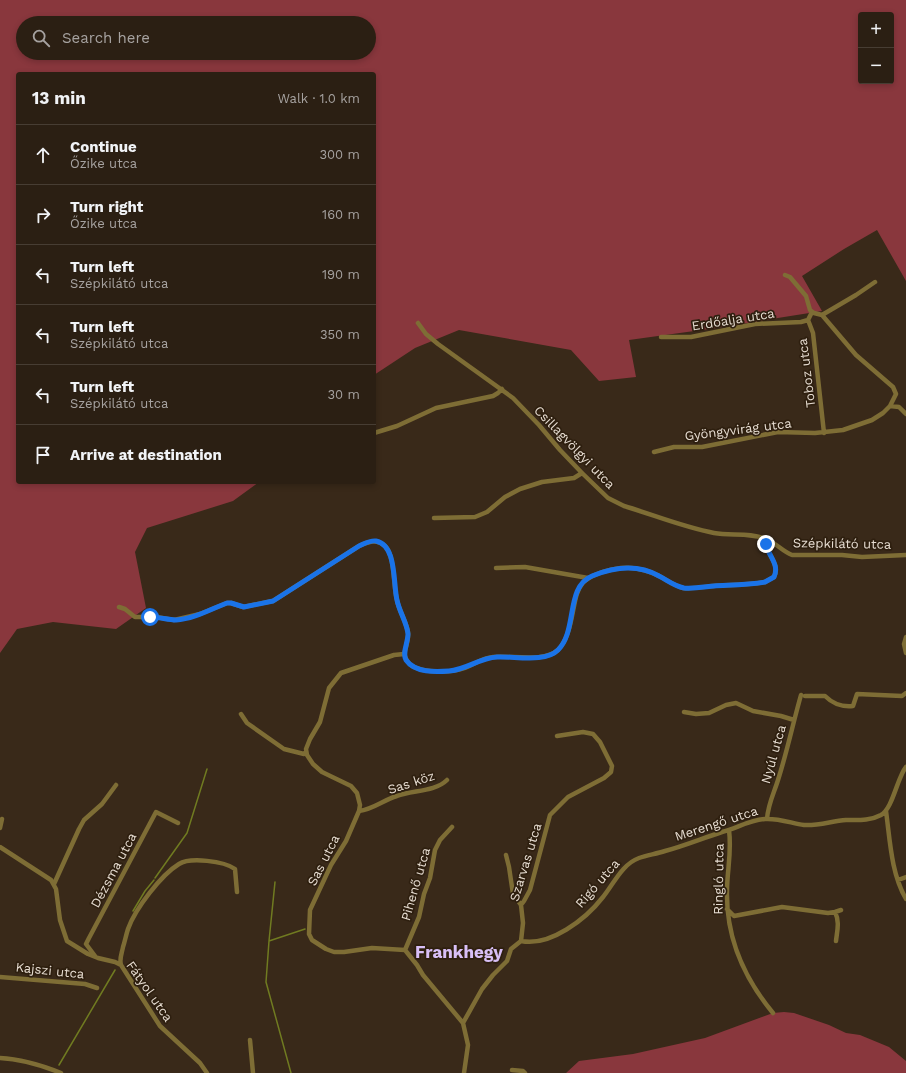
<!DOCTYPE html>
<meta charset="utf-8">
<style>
:root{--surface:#2b1f13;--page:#33271c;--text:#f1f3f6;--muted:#a6a2a0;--line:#473d33}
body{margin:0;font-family:"Work Sans",sans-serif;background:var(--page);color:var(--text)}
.controls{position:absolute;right:12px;top:12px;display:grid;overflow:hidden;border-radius:4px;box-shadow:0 2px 6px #0003}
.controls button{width:36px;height:36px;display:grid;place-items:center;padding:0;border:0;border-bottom:1px solid var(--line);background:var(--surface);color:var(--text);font:20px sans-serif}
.stop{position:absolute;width:12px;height:12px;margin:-9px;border:3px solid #1a73e8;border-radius:50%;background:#fff}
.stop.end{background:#1a73e8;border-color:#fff;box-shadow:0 1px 4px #0008}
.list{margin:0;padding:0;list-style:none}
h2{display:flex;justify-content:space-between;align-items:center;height:52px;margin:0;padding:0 16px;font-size:17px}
h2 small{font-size:13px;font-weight:400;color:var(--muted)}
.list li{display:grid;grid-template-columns:26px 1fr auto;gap:12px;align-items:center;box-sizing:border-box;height:60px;padding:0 16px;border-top:1px solid var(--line)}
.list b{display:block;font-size:15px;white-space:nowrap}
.list p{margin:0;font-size:13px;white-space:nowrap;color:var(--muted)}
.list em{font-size:13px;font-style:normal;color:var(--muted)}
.icon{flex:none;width:22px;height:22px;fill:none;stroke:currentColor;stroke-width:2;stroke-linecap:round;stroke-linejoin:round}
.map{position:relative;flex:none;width:906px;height:1073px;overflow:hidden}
.search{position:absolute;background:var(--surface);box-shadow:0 2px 6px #0003;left:16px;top:16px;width:360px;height:44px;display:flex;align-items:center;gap:10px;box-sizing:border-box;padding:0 14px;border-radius:22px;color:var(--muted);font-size:15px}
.panel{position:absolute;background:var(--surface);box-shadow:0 2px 6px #0003;left:16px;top:72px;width:360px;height:412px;border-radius:4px}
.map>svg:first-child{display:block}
.forest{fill:#89373d;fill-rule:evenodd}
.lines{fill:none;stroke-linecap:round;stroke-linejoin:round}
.stream{stroke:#707b21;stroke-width:1.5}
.street{stroke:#7e6d35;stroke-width:4.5}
.route{stroke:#1a73e8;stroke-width:5}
.labels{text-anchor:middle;stroke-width:3.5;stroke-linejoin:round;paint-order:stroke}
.street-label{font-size:13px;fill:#e7ddd2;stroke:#2e1f0f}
.district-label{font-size:17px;font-weight:bold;fill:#d8bff6;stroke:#2e1f0f}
</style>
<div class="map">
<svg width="906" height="1073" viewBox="0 0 906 1073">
<rect width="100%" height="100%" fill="#392919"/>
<path class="forest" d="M0,0H906V281L877,230L844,249L802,276L822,311L716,328L629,340L636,377L599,381L571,350L459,330L415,348L374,375V74H18V482H259L233,501L147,528L135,552L146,608L116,629L53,622L17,629L0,653ZM861,15H891V81H861ZM23,23H369V53H23Z
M784,1012L794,1013L829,1025L846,1033L860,1035L889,1047L906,1061V1073H566L579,1061L633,1054L705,1038L773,1013Z"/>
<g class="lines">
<path class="stream" d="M155,878L187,833L207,769
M275,882L269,941L266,982L291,1073
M133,911L145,891L154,880
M269,941L305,929
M59,1065L115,970"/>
<path class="street" d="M785,275L790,277L806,296L810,310L814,313L822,315L856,295L875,282
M812,312L808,320L813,333L824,433
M822,315L856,355L893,387L896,394L890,406L899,407L906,414
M418,323L426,334L438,344L513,398L539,425L560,450L582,473L608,498L624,506C654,515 683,527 714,533C731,536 750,532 766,539
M661,337H691L755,324L801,322L808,320
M374,433L397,426L436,408L493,396L498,393L502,389
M654,452L674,447H702L778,432L815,433L843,430L872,420L883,413L890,406
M434,518L475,517L487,512L505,497L520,489L542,482L574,478L582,473
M496,568L525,567L588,578
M119,607L125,609L135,617H156L174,620L200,614L227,603H231L243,607L273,601L359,546C368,542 376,538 385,546C395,555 393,586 397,600C399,611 406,621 408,632C409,639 406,647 404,654
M906,637L904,644L906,653
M404,654C406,659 407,663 412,666C424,673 452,673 465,668C475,664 482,658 493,657C511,655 544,663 558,650C563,645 567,636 569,629C579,593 570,578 615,569C629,566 646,569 659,576C667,580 674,586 683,588C693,589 703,587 713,586C730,585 748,585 765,582L774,577C781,563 764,553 766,539C776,543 782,551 792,555H842L862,557L906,555
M404,654L394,655L341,673L329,688L320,722L310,739L306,749L307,755L313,764L322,772L351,786L357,793L360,805L359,811L346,841L331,865L310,910L309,934L312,940L326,949L334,952H344L372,948L405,950L417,965L423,975L463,1023
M805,696H825C833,704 843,707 853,706L857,694L902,696L906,693
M684,712L696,714L709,713L726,705L736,703L753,711L781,716L794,720
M241,714L247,723L284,749L304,754L306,752
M359,811C374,809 383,800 397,796C412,790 435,792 447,780
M886,811C890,840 891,873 906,899
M767,819C768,804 774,793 778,780C787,752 793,723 801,695
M0,828L2,819
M729,830C732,853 727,870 727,891C726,937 744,978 773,1013
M0,847L51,880L56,889L60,920L67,941L88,954L98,958L115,962L121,965L160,1026L200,1063L207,1073
M506,855L509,867L513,894L521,905
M898,880L906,877
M54,884L79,829L84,820L102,804L116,785
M727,909L734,916L782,907L828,913L835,912L841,910
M835,912C840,922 837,931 836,941
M521,941C550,947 586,919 603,897C613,885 622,864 639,858C647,855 656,854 665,851C684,846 703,838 722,832C737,828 750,820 765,819C778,818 791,823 804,825C818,826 832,821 846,820C858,820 870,821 881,815C893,808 897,778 906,767
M521,941L523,923L521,905L524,901L530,890L550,815L568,797L604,778L611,772L612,766L600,742L593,734L583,732L557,736
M405,950L419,917L424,894L430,878L435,850L440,840L452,827
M95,956L86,944L89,938L156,812L178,823
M121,965C119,959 122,953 123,947C125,941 126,935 128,929C135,909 161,875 179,864C190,857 224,861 235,869L237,892
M0,977L85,984L97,988
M250,1040L253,1073
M0,1058C22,1059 41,1065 61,1073
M512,1070L523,1071L525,1073
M464,1073L468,1045L463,1023L482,989L493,975L507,961L511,949L521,941"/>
</g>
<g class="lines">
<path class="route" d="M150,617C159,617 168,620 176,620C194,619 211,609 227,603H231L244,607L273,601L359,546C364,544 370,540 376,541C397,545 393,584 397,600C399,611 407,623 408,634C408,642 402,653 406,660C415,673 436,672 449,671C466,670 479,658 497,657C515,656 545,663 558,650C578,630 565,587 592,576C614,567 638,564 659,576C667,580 674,586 684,588C693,589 704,587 714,586C730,585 748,585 765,582L774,577C780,564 768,556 766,544"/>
</g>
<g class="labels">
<g class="street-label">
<text transform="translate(733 319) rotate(-9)" y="5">Erdőalja utca</text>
<text transform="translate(806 373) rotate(-97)" y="5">Toboz utca</text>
<text transform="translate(738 429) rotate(-7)" y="5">Gyöngyvirág utca</text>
<text transform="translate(575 447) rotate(46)" y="5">Csillagvölgyi utca</text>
<text transform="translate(842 543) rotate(1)" y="5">Szépkilátó utca</text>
<text transform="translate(773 754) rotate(-74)" y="5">Nyúl utca</text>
<text transform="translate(411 782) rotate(-18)" y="5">Sas köz</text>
<text transform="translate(716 823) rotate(-18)" y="5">Merengő utca</text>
<text transform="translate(323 860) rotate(-63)" y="5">Sas utca</text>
<text transform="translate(525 862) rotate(-73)" y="5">Szarvas utca</text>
<text transform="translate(113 870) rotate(-62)" y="5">Dézsma utca</text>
<text transform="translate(718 879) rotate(-89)" y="5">Ringló utca</text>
<text transform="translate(597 883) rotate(-49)" y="5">Rigó utca</text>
<text transform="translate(415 884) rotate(-74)" y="5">Pihenő utca</text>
<text transform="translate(50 970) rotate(6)" y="5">Kajszi utca</text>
<text transform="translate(150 991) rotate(55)" y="5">Fátyol utca</text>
</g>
<g class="district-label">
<text x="459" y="958">Frankhegy</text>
</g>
</g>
</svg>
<div class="controls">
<button>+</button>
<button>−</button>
</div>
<div class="stop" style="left:150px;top:617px"></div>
<div class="stop end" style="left:766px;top:544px"></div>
<div class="search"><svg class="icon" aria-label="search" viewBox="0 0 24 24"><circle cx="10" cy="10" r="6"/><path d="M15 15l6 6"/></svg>Search here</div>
<section class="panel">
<h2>13 min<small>Walk · 1.0 km</small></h2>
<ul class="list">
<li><svg class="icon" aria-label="ahead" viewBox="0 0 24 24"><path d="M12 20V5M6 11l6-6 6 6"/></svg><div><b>Continue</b><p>Őzike utca</p></div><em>300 m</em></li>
<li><svg class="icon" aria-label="right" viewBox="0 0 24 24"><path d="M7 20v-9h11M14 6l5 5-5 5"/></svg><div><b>Turn right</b><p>Őzike utca</p></div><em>160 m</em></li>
<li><svg class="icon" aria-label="left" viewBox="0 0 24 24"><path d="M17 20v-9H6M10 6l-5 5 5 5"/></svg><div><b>Turn left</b><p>Szépkilátó utca</p></div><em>190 m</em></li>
<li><svg class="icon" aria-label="left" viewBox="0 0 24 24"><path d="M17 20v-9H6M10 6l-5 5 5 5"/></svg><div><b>Turn left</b><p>Szépkilátó utca</p></div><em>350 m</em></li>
<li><svg class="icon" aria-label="left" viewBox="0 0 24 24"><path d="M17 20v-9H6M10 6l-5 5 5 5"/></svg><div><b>Turn left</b><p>Szépkilátó utca</p></div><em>30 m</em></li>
<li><svg class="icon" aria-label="arrive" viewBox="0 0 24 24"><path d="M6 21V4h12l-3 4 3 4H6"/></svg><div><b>Arrive at destination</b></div></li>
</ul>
</section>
</div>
